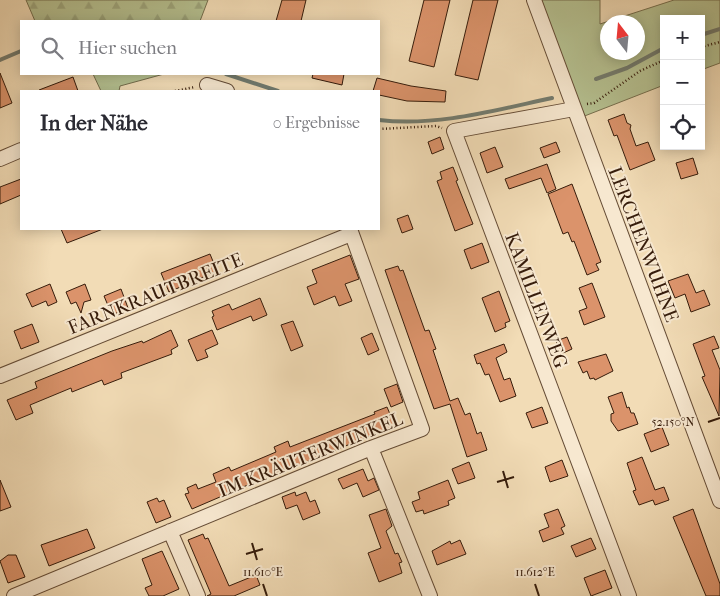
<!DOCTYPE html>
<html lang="de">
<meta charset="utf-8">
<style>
:root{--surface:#fff;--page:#f2f2f3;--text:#2b2b33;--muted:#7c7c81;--line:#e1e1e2}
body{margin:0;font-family:"IM FELL French Canon",serif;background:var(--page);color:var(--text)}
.controls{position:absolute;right:15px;top:15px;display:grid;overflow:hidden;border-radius:0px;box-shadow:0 2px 12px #0003}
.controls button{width:45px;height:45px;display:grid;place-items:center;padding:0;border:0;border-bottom:1px solid var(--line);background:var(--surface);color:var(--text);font:25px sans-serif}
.compass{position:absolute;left:600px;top:15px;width:45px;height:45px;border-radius:50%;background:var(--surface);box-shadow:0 2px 12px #0003;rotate:344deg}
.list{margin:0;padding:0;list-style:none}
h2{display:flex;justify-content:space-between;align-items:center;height:65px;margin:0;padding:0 20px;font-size:21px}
h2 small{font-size:16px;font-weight:400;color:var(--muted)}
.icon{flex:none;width:28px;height:28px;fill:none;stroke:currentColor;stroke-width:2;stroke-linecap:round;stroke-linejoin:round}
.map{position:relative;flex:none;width:720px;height:596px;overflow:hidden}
.search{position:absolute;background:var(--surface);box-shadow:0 2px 12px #0003;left:20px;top:20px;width:360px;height:55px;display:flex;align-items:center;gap:12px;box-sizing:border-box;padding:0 18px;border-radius:0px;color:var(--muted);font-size:19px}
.panel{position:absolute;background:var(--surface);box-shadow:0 2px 12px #0003;left:20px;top:90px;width:360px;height:140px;border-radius:0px}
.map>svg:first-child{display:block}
.green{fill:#b6c292;stroke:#766f4e;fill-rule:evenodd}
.forest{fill:url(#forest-firs);stroke:#766f4e}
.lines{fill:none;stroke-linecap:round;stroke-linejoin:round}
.stream{stroke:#737b6e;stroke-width:4}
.building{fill:#db936b;stroke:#361c0b}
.minor-casing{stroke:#654c36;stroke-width:16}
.path{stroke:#361c0b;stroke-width:2.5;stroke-dasharray:1 2.5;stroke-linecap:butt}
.minor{stroke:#f7e8d0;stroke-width:14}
.ticks{fill:none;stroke:#361c0b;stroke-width:2}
.labels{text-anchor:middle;stroke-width:4;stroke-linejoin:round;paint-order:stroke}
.street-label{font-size:19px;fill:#361c0b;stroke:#f7e8d0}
.ticks-label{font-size:12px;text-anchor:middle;fill:#361c0b;stroke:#f7e8d0;stroke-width:4;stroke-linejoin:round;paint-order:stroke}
</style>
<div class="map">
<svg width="720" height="596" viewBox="0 0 720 596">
<defs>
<pattern id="forest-firs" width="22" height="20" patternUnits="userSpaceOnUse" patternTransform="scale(1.25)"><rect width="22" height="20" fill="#b6c292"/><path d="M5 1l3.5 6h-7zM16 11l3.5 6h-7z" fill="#9da67d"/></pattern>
</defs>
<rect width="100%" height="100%" fill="#f2dcb6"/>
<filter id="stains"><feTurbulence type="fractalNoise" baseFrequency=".004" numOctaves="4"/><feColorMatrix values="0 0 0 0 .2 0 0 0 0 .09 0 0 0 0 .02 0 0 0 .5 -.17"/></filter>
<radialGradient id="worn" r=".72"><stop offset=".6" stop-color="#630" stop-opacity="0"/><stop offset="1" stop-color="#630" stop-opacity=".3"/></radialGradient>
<path class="green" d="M538,0H600V24L674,0H720V63L701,70V19H664V85L582,117ZM608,22H638V52H608Z
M93,74H164L120,86L119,91H101Z"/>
<path class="forest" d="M26,0H208L200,21H35Z"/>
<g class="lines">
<path class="stream" d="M701,35L720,29
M0,60L21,51
M226,74L278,91
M596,79L627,68L664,48
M379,120C436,127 496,110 552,98"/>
</g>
<path class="building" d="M282,0H306L301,21H276Z
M424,0H450L434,67L409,61Z
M473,0H498L478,80L455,75Z
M0,73L12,103L0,108Z
M313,74H344L342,85L312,78Z
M73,77L78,91H39V90Z
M377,78L411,86L446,91L445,102L407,101L379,95V91H373Z
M624,114L627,123L631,125L630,129L636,146L648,142L655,160L630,170L617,135L614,136L608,120Z
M440,137L444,149L432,154L428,142Z
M556,142L560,152L544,158L540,148Z
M495,147L503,167L487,173L480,153Z
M693,158L698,174L681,179L676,163Z
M547,164L556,189L547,193L541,178L509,189L505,179Z
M453,167L458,180L456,181L473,224L455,231L437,181L442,179L440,172Z
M21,179V195L0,204V187Z
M572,184L601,262L596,264L599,270L587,275L574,241L572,242L568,232L563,234L548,194Z
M408,215L413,229L402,233L397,219Z
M61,229H103L67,243Z
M482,243L489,262L471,269L464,250Z
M210,254L217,271L169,292L161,273Z
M350,255L359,279L345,284L352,301L339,306L335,296L314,305L307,287L317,283L312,270Z
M398,266L400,271L403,270L425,331L429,330L436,349L433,350L450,401L458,398L465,415L470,413L477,434L481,432L487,450L467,457L450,404L434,409L385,270Z
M688,274L696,293L704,290L710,305L691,312L685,294L675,298L668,281Z
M592,283L605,317L584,325L579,311L587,308L579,288Z
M50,284L57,302L48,306L46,301L32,307L26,294Z
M85,284L91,300L84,302L81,313L76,302L71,304L66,292Z
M121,289L128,308L112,315L104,296Z
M499,291L510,321L505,323L506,327L495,332L482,298Z
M260,298L267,315L253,321L251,316L217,330L212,317L214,316L212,311L229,304L232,310Z
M293,321L303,346L291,351L281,325Z
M32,324L39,342L21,349L14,331Z
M171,330L178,346L171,350L172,354L121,373L122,378L104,385L102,380L72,392L71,388L30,405L33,413L16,420L7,400L37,388L35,382L112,351L142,341L143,343Z
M212,330L218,344L205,350L208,357L197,361L188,340Z
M372,333L379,350L368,355L361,338Z
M714,336L719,348L712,350L720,370L719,416L702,377L705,376L693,344Z
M567,337L572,349L561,354L556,341Z
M504,344L507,352L496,358L504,380L510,378L516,396L500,402L489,374L485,375L480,363L477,364L474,355Z
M606,354L613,371L595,380L594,378L590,379L587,371L583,373L578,362Z
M397,384L403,402L391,407L384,389Z
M622,392L627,408L629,407L631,413H634L638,424L618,431L611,421V414L614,413L608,397Z
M387,407L395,426L286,470L285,469L192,509L185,494L189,493L187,488L196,484L198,489L216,482L213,474L229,467L231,471L276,452L274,447L288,441L290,447L375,414L374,412Z
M542,407L548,423L532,428L526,413Z
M662,427L669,445L651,452L644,434Z
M642,457L655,490L664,487L669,500L655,505L653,500L639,505L633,491L636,490L627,463Z
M562,460L568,476L550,482L545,467Z
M469,462L475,478L458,484L452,469Z
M363,469L368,481L374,478L379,490L363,497L357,483L343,489L338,479Z
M0,480L11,507L0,511Z
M448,480L455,498L448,501L449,505L424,514L423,510L416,512L412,502L420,499L418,492Z
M295,492L296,496L306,492L310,502L315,500L320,513L303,520L297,505L286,509L282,497Z
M157,498L159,502L164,500L171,517L156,523L147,502Z
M386,509L392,526L386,531L395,554L398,553L402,562L399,563L402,573L379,582L368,553L381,548L369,515Z
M558,509L565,526L561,528L564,534L543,542L539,531L549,527L544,514Z
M693,509L720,584V596H706L673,517Z
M87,529L95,548L49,566L41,545Z
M203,534L205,539L208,538L229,586L256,575L260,585L234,596H207L211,594L188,540Z
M591,538L596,549L576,557L571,546Z
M460,540L466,554L437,565L432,551L450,541L451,544Z
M162,551L179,589L163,596H149L145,588L152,585L142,559Z
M8,555H16L25,577L8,583L0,561Z
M605,570L612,588L591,596L584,578Z"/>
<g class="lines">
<g class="minor-casing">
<path id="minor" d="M534,0L720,501
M207,85L227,91
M574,109L454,131L629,596
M0,159L21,150
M0,376L351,234
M371,448L430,596
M170,531L198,596
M14,596L371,448L422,429L350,229"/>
</g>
<path class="path" d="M701,47L720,42
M175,91L195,87
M587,104L594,103L640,71L664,60
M379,129L436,126L442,128"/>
<use href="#minor" class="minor"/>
</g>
<path class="ticks" d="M708,422L720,418M503,471L508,488M497,482L514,477M252,543L257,560M246,554L263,549M263,584L267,596M535,584L539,596"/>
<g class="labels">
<g class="street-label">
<text transform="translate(644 244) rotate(69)" y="7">LERCHENWUHNE</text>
<text transform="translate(155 293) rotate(-22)" y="7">FARNKRAUTBREITE</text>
<text transform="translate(537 300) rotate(69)" y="7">KAMILLENWEG</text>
<text transform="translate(310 454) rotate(-22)" y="7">IM KRÄUTERWINKEL</text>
</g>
</g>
<g class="ticks-label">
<text x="673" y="426">52.150°N</text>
<text x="263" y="576">11.610°E</text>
<text x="535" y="576">11.612°E</text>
</g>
<rect width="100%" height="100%" filter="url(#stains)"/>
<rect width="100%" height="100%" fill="url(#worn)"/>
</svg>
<div class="controls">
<button>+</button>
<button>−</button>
<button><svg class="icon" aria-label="locate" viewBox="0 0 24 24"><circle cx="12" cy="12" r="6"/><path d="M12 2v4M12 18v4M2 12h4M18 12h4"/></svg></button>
</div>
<svg class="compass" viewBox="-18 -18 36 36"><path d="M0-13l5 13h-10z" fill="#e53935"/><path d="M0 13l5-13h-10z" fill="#7c7c81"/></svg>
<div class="search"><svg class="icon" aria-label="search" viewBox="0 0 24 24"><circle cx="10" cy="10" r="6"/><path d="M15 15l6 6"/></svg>Hier suchen</div>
<section class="panel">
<h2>In der Nähe<small>0 Ergebnisse</small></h2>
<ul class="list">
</ul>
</section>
</div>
